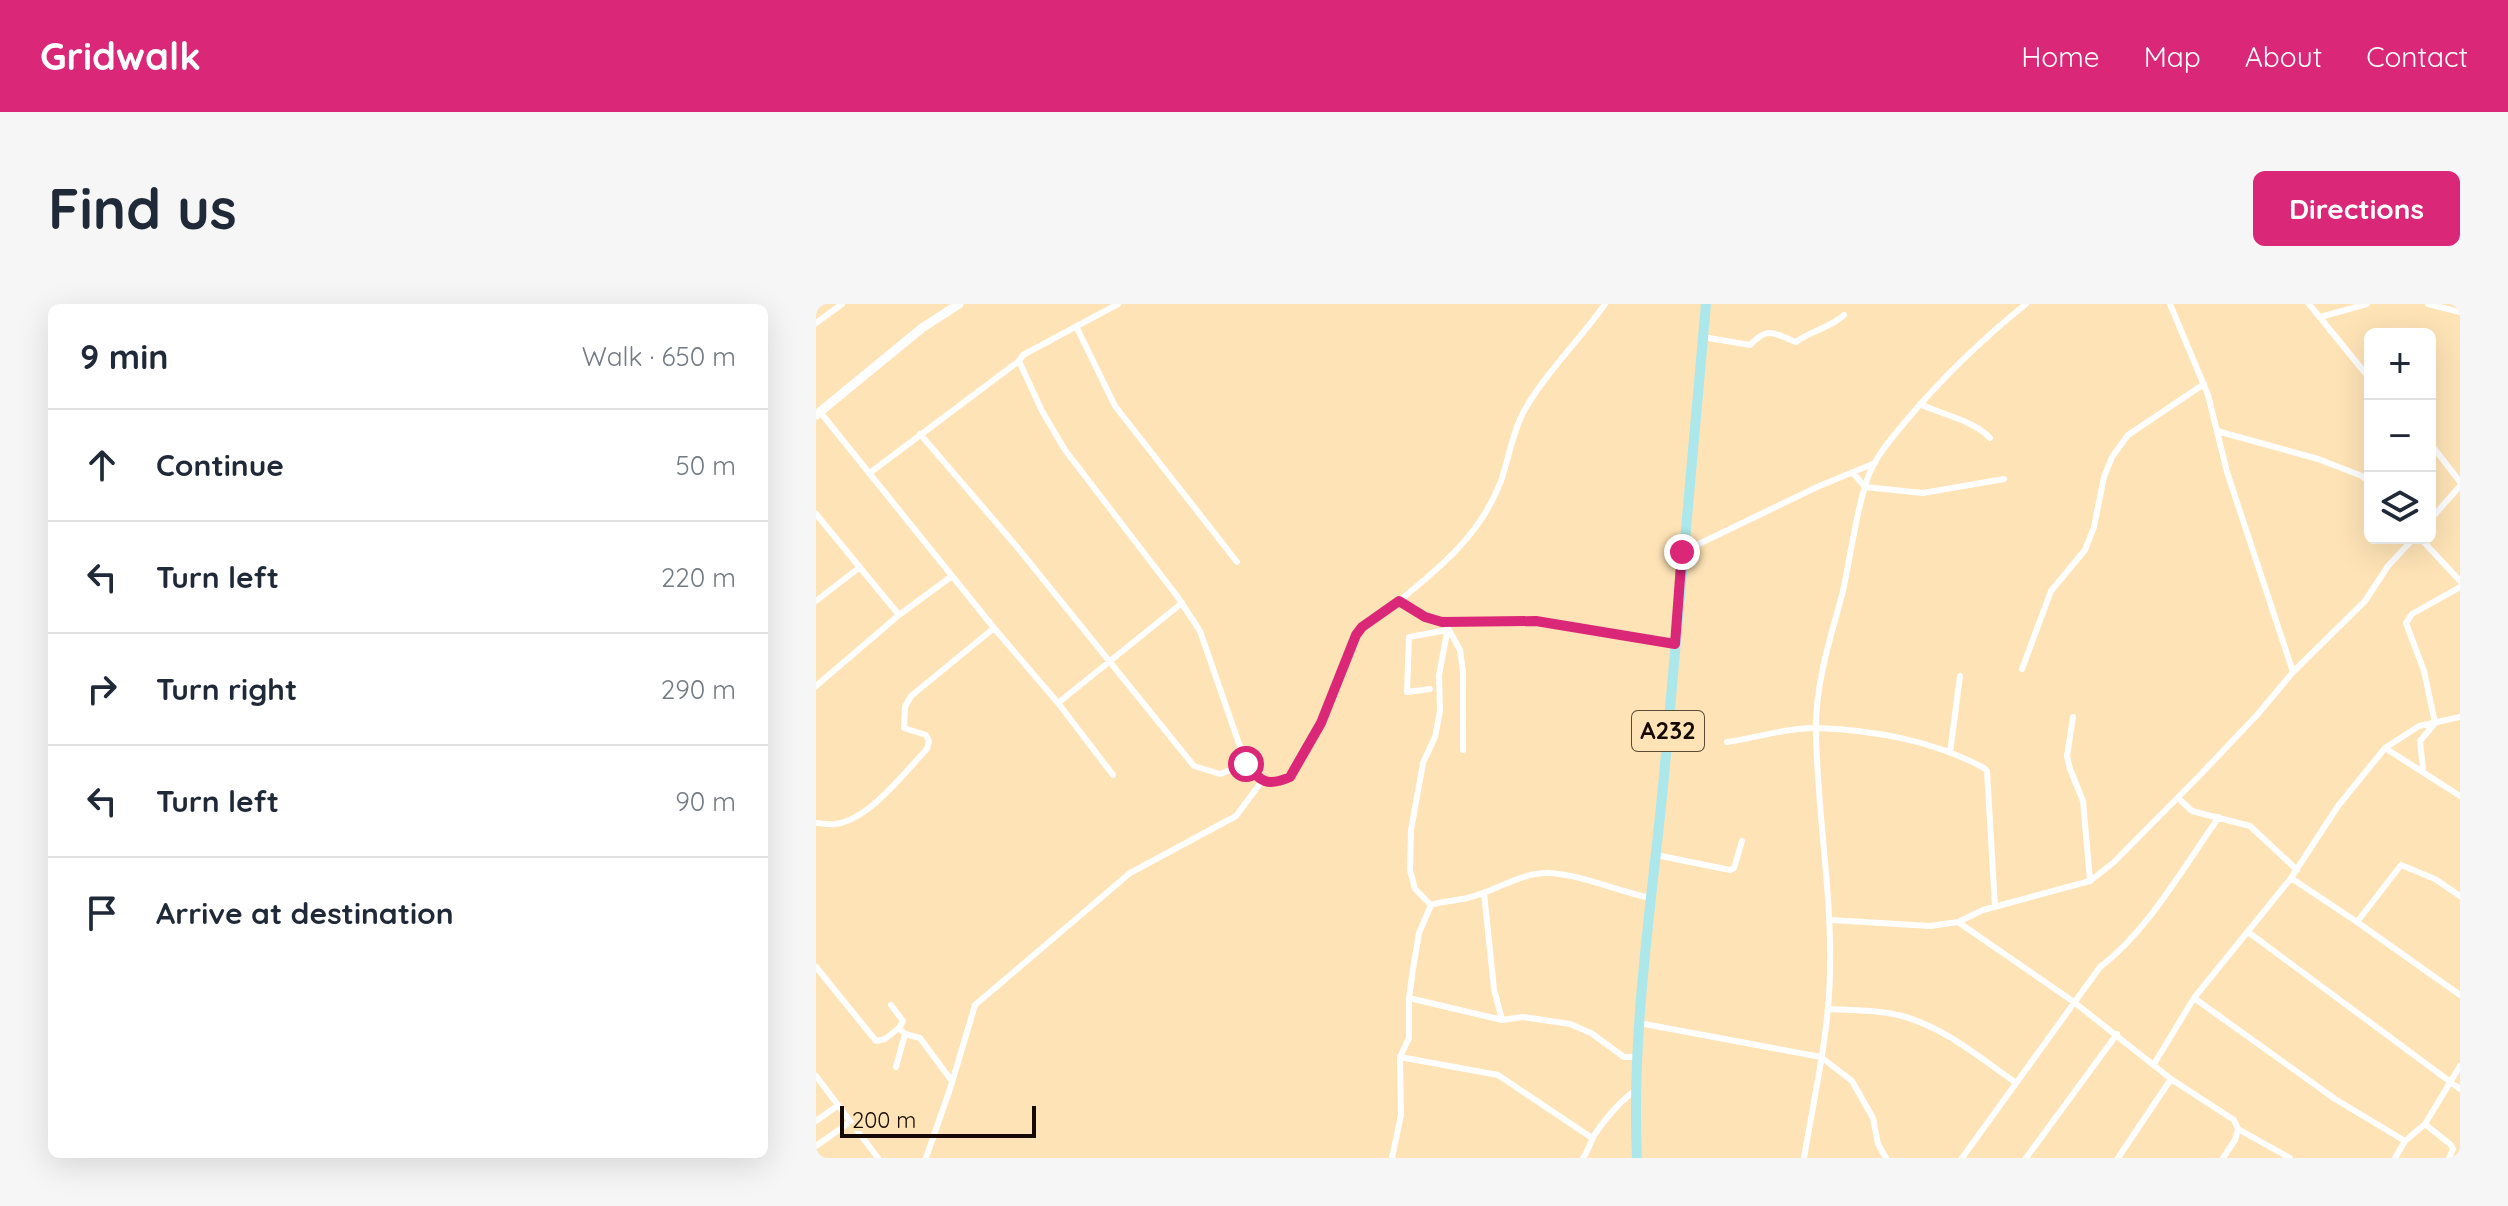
<!DOCTYPE html>
<meta charset="utf-8">
<style>
:root{--surface:#fff;--page:#f6f6f7;--text:#1f2937;--muted:#747a83;--line:#e0e1e3;--accent:#db2777}
body{margin:0;font-family:Quicksand,sans-serif;background:var(--page);color:var(--text)}
.controls{position:absolute;right:24px;top:24px;display:grid;overflow:hidden;border-radius:12px;box-shadow:0 8px 32px #0002}
.controls button{width:72px;height:72px;display:grid;place-items:center;padding:0;border:0;border-bottom:2px solid var(--line);background:var(--surface);color:var(--text);font:40px sans-serif}
.scale{position:absolute;left:24px;bottom:20px;width:196px;box-sizing:border-box;padding-left:8px;border:4px solid #160a00;border-top:0;font-size:22px;line-height:28px;white-space:nowrap;color:#160a00;-webkit-text-stroke:6px #fee3b6;paint-order:stroke}
.stop{position:absolute;width:24px;height:24px;margin:-18px;border:6px solid #db2777;border-radius:50%;background:#fff}
.stop.end{background:#db2777;border-color:#fff;box-shadow:0 2px 8px #0008}
.list{margin:0;padding:0;list-style:none}
h2{display:flex;justify-content:space-between;align-items:center;height:104px;margin:0;padding:0 32px;font-size:34px}
h2 small{font-size:26px;font-weight:400;color:var(--muted)}
.list li{display:grid;grid-template-columns:52px 1fr auto;gap:24px;align-items:center;box-sizing:border-box;height:112px;padding:0 32px;border-top:2px solid var(--line)}
.list b{display:block;font-size:30px;white-space:nowrap}
.list em{font-size:26px;font-style:normal;color:var(--muted)}
.icon{flex:none;width:44px;height:44px;fill:none;stroke:currentColor;stroke-width:2;stroke-linecap:round;stroke-linejoin:round}
.map{position:relative;flex:none;width:1644px;height:854px;overflow:hidden;border-radius:12px}
header{display:flex;align-items:center;gap:48px;box-sizing:border-box;height:112px;padding:0 40px;background:var(--accent);color:#fff}
header strong{font-size:38px}
nav{display:flex;gap:44px;margin-inline-start:auto;font-size:28px}
.intro{display:flex;align-items:center;justify-content:space-between;box-sizing:border-box;height:192px;padding:0 48px}
h1{margin:0;font-size:56px}
.button{padding:20px 36px;border-radius:12px;background:var(--accent);color:#fff;font-size:28px;font-weight:700}
main{display:flex;gap:48px;padding:0 48px}
aside{flex:1;background:var(--surface);border-radius:12px;box-shadow:0 8px 32px #0002}
.map>svg:first-child{display:block}
.lines{fill:none;stroke-linecap:round;stroke-linejoin:round}
.street{stroke:#fff;stroke-width:6}
.secondary{stroke:#fff;stroke-width:9}
.primary{stroke:#ace7eb;stroke-width:10}
.route{stroke:#db2777;stroke-width:10}
.labels{text-anchor:middle;stroke-width:6;stroke-linejoin:round;paint-order:stroke}
.shield{fill:#fee3b6;stroke:#5c4b37;stroke-width:2}
.shield-label{font-size:24px;font-weight:bold;fill:#160a00}
</style>
<header>
<strong>Gridwalk</strong>
<nav><a>Home</a><a>Map</a><a>About</a><a>Contact</a></nav>
</header>
<div class="intro"><h1>Find us</h1><a class="button">Directions</a></div>
<main>
<aside>
<h2>9 min<small>Walk · 650 m</small></h2>
<ul class="list">
<li><svg class="icon" aria-label="ahead" viewBox="0 0 24 24"><path d="M12 20V5M6 11l6-6 6 6"/></svg><div><b>Continue</b></div><em>50 m</em></li>
<li><svg class="icon" aria-label="left" viewBox="0 0 24 24"><path d="M17 20v-9H6M10 6l-5 5 5 5"/></svg><div><b>Turn left</b></div><em>220 m</em></li>
<li><svg class="icon" aria-label="right" viewBox="0 0 24 24"><path d="M7 20v-9h11M14 6l5 5-5 5"/></svg><div><b>Turn right</b></div><em>290 m</em></li>
<li><svg class="icon" aria-label="left" viewBox="0 0 24 24"><path d="M17 20v-9H6M10 6l-5 5 5 5"/></svg><div><b>Turn left</b></div><em>90 m</em></li>
<li><svg class="icon" aria-label="arrive" viewBox="0 0 24 24"><path d="M6 21V4h12l-3 4 3 4H6"/></svg><div><b>Arrive at destination</b></div></li>
</ul>
</aside>
<div class="map">
<svg width="1644" height="854" viewBox="0 0 1644 854">
<rect width="100%" height="100%" fill="#fee3b6"/>
<g class="lines">
<path class="street" d="M302,0L207,51L203,57L226,107L249,146L361,292L384,327L430,460L446,477L466,476L474,473L481,464L505,419L540,331L546,323L583,297L609,313L626,318L720,317L859,340
M1354,0L1392,91L1411,168L1477,368
M1493,0L1554,75
M1612,0L1644,8
M1504,13L1551,0
M0,19L26,0
M260,22L299,102L421,258
M887,33L934,41C953,21 958,30 980,38C996,26 1014,24 1028,11
M1104,100C1127,111 1157,116 1174,134
M4,108L178,324L242,399L297,471
M1401,127L1502,155L1546,172L1554,179
M104,130L201,243L378,462L404,470L430,460
M1614,139L1644,178
M55,168L203,57
M1037,169L1049,183L1107,189L1188,175
M0,210L83,311
M1614,216L1644,182
M1604,234L1644,277
M866,248L1001,183L1059,159
M0,297L44,263
M583,297C626,262 665,230 685,177C693,154 696,129 708,107C730,68 763,37 789,0
M633,318L623,371L624,407L619,433L607,459L595,526L594,566L599,585L615,601C627,597 639,597 651,594C679,588 704,568 733,569C767,571 801,587 835,594
M632,324L644,346L647,368V446
M1206,365L1235,287L1269,246L1278,223L1288,173L1296,153L1312,131L1388,80
M0,382L83,311L136,272
M614,385L591,388L593,333L631,326
M242,399L366,299
M1257,413L1251,452L1254,465L1267,497L1274,577
M1619,419L1608,367L1590,319L1596,310L1644,283
M911,438C939,434 975,423 1002,424C1057,426 1119,437 1168,464L1171,467L1179,603
M1569,444L1603,422L1644,413
M1134,449L1144,372
M1607,465L1604,437L1619,419
M1644,492L1569,444L1522,502L1475,574L1541,618L1585,561L1619,575L1644,592
M1362,494L1376,507L1434,522L1481,566
M0,519C6,519 13,521 19,520C53,516 88,469 111,445L113,437L110,431L88,424L89,403L95,392L178,324
M840,551L914,566L918,564L926,537
M668,589L678,685L686,716
M1015,616L1114,622L1142,618L1167,606L1274,577L1298,558L1385,470L1441,411L1477,368L1549,297L1572,262L1598,234
M1142,618L1258,698L1355,775L1418,816L1422,825L1474,854
M1541,618L1644,691
M1432,628L1644,785
M0,663L60,737L69,735L83,724L89,730L104,734L135,776
M593,694L686,716L707,713L754,720L775,729L808,753H821
M1378,694L1519,795L1589,837
M75,701L87,717L83,724
M1012,705C1036,706 1063,706 1086,712C1128,723 1164,754 1199,778
M823,719L1005,753L1036,777L1057,814L1062,840L1070,854
M584,753L682,771L776,834
M1338,760L1378,694L1475,574
M80,763L89,730
M0,772L62,854
M0,817L21,802
M0,842L34,818
M110,854L135,782L159,701L314,569L420,512L446,477
M576,854L585,811L584,753L593,734V694L597,665L603,629L615,601
M767,854C773,846 774,838 779,830C790,814 804,797 820,786
M988,854C998,793 1013,730 1014,668C1016,587 1001,508 1000,427C999,381 1014,335 1026,291C1035,252 1039,210 1052,173C1060,152 1075,135 1089,118C1126,74 1165,36 1210,0
M1146,854L1284,663C1332,627 1368,562 1403,513
M1210,854L1301,730
M1302,854L1355,775
M1407,854L1419,836L1422,825
M1579,854L1589,837L1609,820
M1633,854L1637,845L1635,841L1609,820L1644,762"/>
<path class="secondary" d="M0,111L106,24L143,0"/>
<path class="primary" d="M821,854C815,726 836,599 848,472C863,315 875,157 890,0"/>
</g>
<g class="lines">
<path class="route" d="M430,460C445,478 451,483 474,473L505,419L540,331L546,323L583,297L609,313L626,318L720,317L859,340L866,248"/>
</g>
<g class="labels">
<rect class="shield" x="816" y="407" width="72" height="40" rx="6"/>
<g class="shield-label">
<text x="852" y="435">A232</text>
</g>
</g>
</svg>
<div class="controls">
<button>+</button>
<button>−</button>
<button><svg class="icon" aria-label="layers" viewBox="0 0 24 24"><path d="M12 4l9 5-9 5-9-5zM3 14l9 5 9-5"/></svg></button>
</div>
<div class="scale">200 m</div>
<div class="stop" style="left:430px;top:460px"></div>
<div class="stop end" style="left:866px;top:248px"></div>
</div>
</main>
